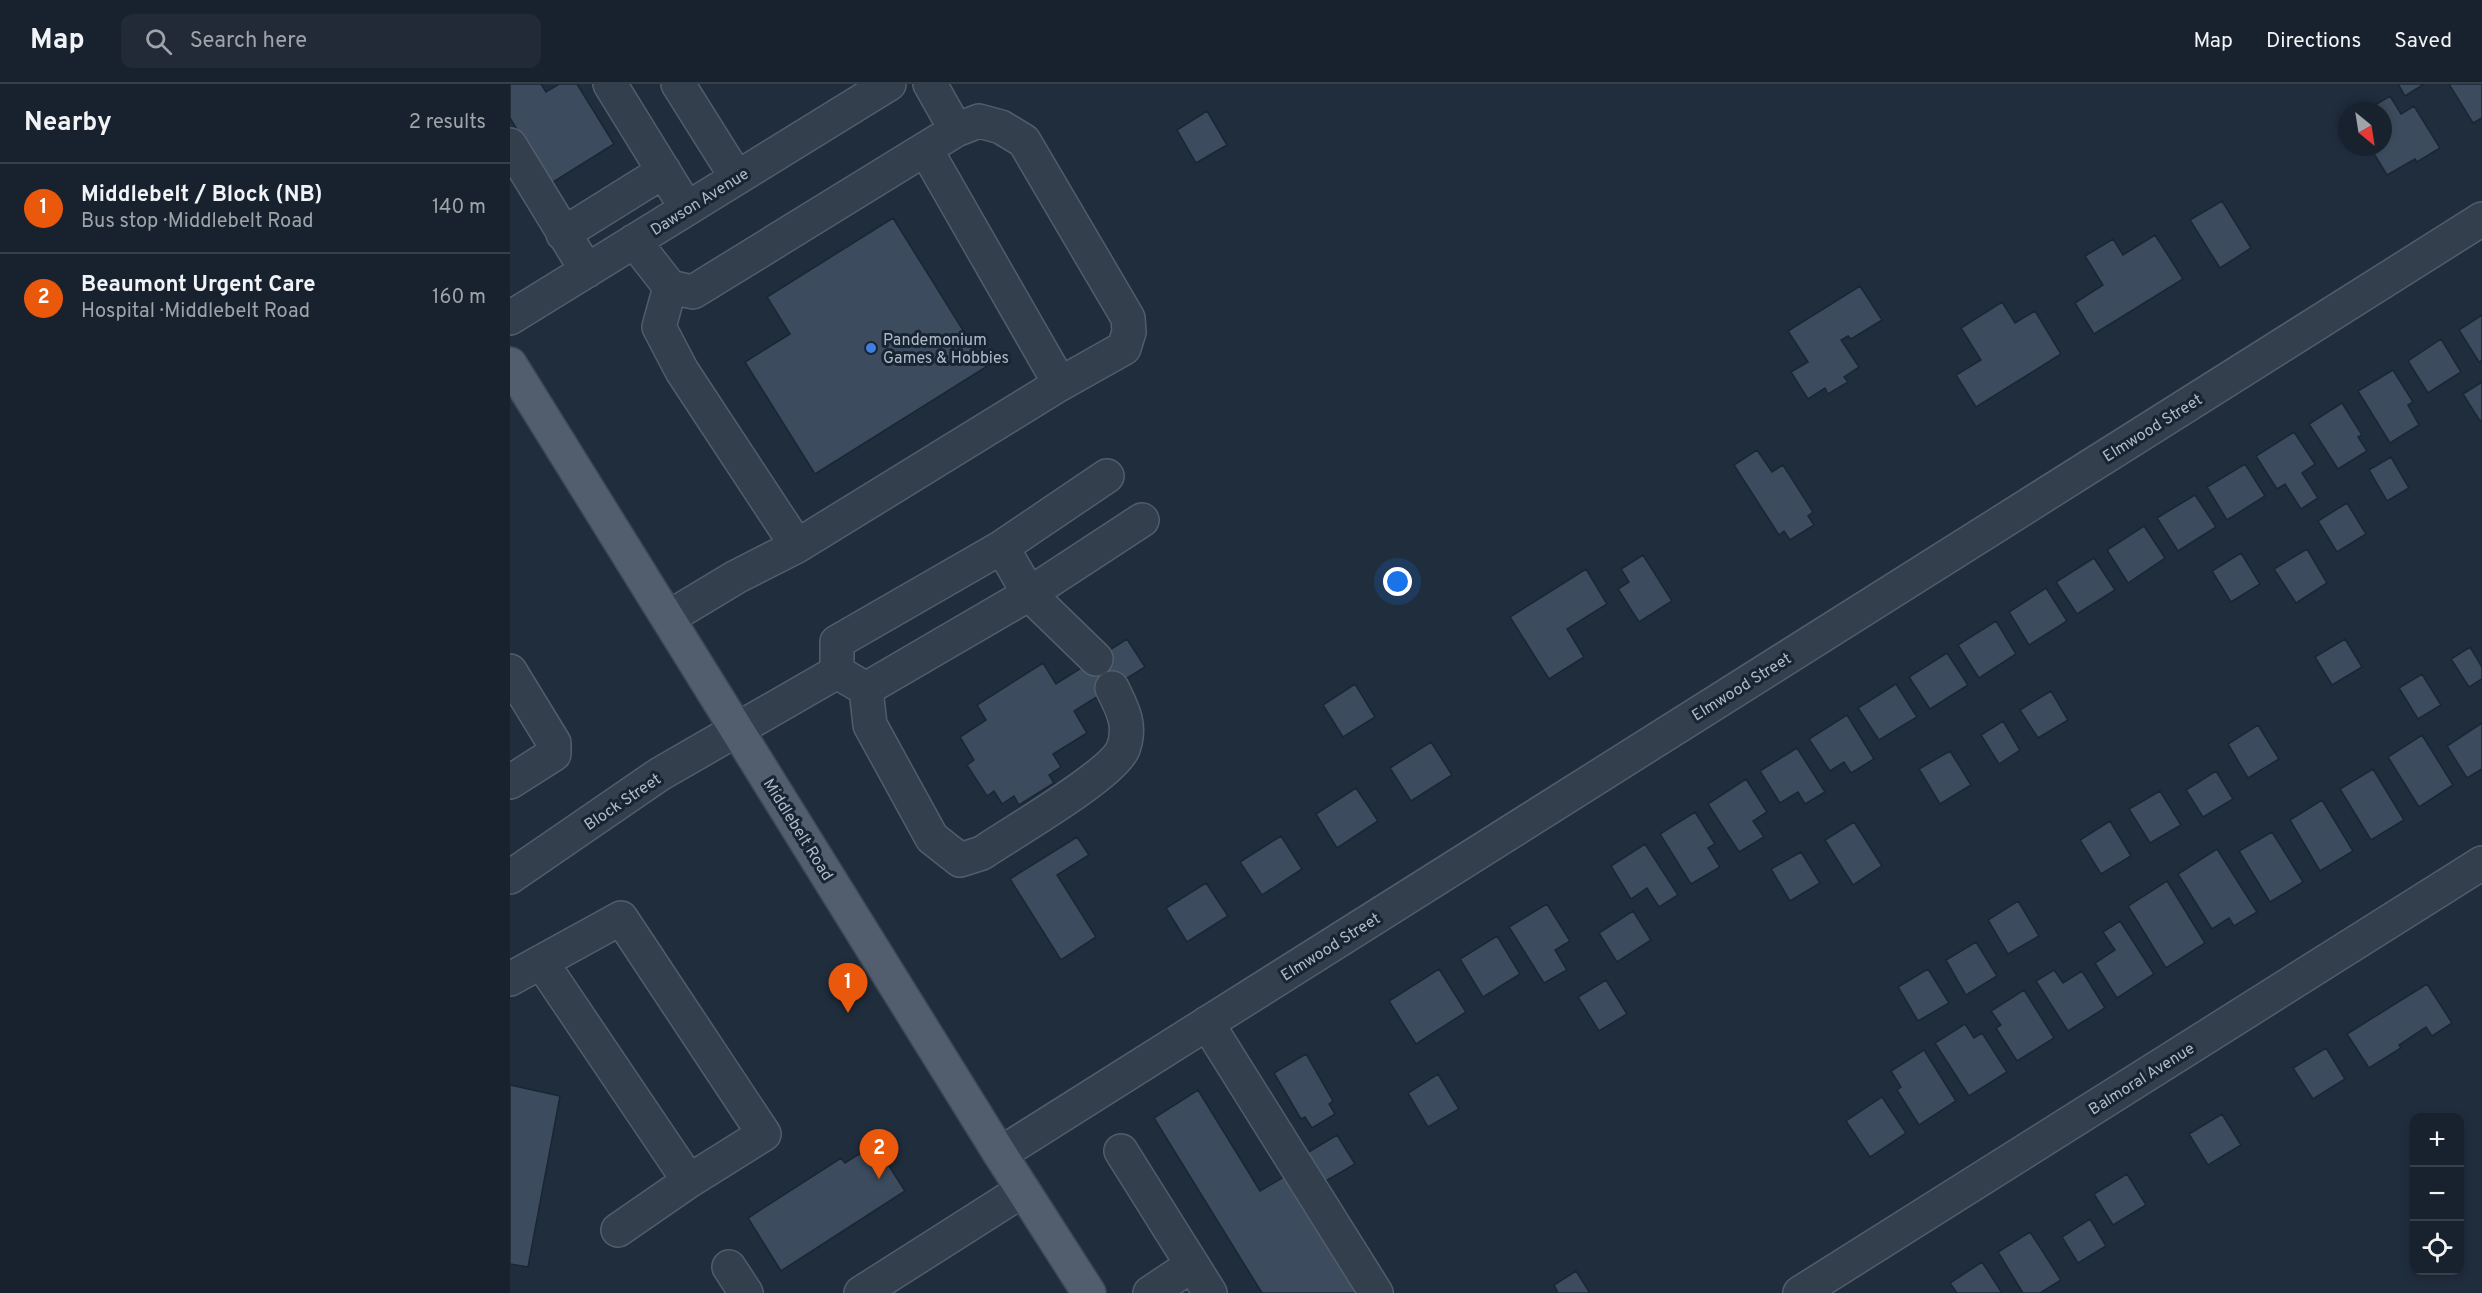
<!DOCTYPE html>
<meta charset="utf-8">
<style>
:root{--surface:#18222e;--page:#212a36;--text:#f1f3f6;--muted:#9fa4aa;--line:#363f4a;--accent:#ea580c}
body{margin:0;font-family:Overpass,sans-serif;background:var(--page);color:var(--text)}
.controls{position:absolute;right:18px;bottom:18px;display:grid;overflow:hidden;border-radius:12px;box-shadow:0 3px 9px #0003}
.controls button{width:54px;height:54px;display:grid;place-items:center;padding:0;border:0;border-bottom:2px solid var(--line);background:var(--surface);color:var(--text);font:30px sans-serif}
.compass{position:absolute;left:1828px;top:18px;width:54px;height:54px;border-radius:50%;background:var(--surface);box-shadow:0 3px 9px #0003;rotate:150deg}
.you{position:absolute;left:888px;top:498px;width:21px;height:21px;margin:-15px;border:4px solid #fff;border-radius:50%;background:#1a73e8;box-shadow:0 0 0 9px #1a73e833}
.badge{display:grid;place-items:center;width:39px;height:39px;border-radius:50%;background:var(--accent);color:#fff;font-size:20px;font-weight:700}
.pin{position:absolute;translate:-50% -50px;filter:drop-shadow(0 2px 3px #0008)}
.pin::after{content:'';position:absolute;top:32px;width:21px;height:18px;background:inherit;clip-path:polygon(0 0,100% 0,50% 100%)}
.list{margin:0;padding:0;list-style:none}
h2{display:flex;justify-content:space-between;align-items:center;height:78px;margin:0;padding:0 24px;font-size:26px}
h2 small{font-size:20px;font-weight:400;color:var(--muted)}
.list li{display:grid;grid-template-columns:39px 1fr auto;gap:18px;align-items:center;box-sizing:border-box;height:90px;padding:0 24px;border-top:2px solid var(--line)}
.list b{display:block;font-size:22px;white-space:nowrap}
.list p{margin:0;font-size:20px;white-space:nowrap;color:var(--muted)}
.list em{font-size:20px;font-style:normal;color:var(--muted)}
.icon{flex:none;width:33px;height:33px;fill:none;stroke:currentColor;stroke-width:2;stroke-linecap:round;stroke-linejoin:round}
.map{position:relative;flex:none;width:1972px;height:1209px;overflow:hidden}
header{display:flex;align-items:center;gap:36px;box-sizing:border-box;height:84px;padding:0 30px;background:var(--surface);border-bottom:2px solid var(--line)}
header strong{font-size:28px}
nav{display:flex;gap:33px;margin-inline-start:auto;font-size:21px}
.search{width:420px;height:54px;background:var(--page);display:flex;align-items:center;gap:15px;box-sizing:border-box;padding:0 21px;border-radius:12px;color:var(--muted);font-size:22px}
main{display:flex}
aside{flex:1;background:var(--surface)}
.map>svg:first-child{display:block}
.building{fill:#3c4b5d;stroke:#1b2634;stroke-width:1.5}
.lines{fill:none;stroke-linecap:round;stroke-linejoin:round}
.minor-casing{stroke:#525d6b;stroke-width:36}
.major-casing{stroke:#3d4856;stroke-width:36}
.minor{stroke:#343f4d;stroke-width:33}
.major{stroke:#525e6d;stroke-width:33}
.shop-dot{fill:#3f7fe0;stroke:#192432;stroke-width:2}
.labels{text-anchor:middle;stroke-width:6;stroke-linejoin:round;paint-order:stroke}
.street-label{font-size:16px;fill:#afbac9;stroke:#192432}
.poi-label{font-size:16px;fill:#afbac9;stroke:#192432;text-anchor:start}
</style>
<header>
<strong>Map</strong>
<div class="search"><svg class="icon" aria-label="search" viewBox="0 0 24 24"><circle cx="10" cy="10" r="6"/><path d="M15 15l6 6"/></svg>Search here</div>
<nav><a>Map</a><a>Directions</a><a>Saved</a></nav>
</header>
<main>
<aside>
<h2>Nearby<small>2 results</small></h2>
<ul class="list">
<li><span class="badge">1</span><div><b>Middlebelt / Block (NB)</b><p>Bus stop · Middlebelt Road</p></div><em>140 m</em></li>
<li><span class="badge">2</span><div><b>Beaumont Urgent Care</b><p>Hospital · Middlebelt Road</p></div><em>160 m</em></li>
</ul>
</aside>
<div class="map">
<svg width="1972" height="1209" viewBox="0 0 1972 1209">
<rect width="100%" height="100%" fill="#202d3d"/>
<path class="building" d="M0,0H31L36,8L49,0H67L104,60L40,100L0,34Z
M1888,0H1914L1895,12Z
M1939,0H1972V34L1963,39Z
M1880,12L1891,30L1904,22L1930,64L1907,78L1905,75L1877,91L1860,63H1873V27H1855Z
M697,27L717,61L686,79L667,46Z
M1712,117L1741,164L1710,184L1680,136Z
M383,134L476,283L305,390L235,278L280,250L257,213Z
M1645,151L1673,195L1584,250L1565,219L1593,201L1575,172L1603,155L1613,171Z
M1350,202L1372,236L1341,255L1338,252L1331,256L1349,283L1334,293L1338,298L1318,310L1315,304L1298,315L1281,288L1298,278L1278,247Z
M1492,218L1505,239L1525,227L1551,270L1466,323L1446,291L1471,276L1451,244Z
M1972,231V276L1969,278L1949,246Z
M1931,255L1951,288L1918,309L1898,277Z
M1883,286L1903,318L1898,321L1909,341L1880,359L1848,307Z
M1972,298V336L1970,337L1953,310Z
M1832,319L1852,351L1848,353L1857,367L1828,385L1799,340Z
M1784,348L1805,380L1792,389L1808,414L1791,425L1775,400L1767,405L1746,372Z
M1247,366L1262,388L1273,381L1303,428L1298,432L1304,441L1280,456L1274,447L1269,451L1224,381Z
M1881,373L1899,404L1877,417L1859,386Z
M1735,380L1755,412L1717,436L1697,403Z
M1685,411L1706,443L1668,467L1647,434Z
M1837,419L1856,450L1827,468L1808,437Z
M1634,442L1655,474L1618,499L1597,466Z
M1797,465L1817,499L1786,519L1764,485Z
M1731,469L1750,500L1721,518L1702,487Z
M1133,471L1162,517L1129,538L1108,505L1119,498L1111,485Z
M1584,474L1605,506L1567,530L1546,498Z
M1076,485L1097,520L1057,545L1074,573L1039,595L1000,533Z
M1536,504L1557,537L1519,561L1499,528Z
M1486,537L1506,570L1469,594L1448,561Z
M617,555L635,583L564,627L577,649L543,670L551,683L539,691L544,699L509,721L504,712L492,720L484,707L477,712L457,681L464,676L450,653L476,636L467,621L533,579L546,600Z
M1835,555L1852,583L1822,601L1805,573Z
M1960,563L1972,583V595L1959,603L1941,575Z
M1437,569L1458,601L1420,625L1399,593Z
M1912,590L1931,621L1908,635L1889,604Z
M845,600L865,633L833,653L813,621Z
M1386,600L1407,633L1369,656L1348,624Z
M1541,607L1558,636L1528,654L1510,626Z
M1337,631L1364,675L1341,689L1334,678L1320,687L1299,655Z
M1493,637L1510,666L1489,680L1471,651Z
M1972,639V685L1957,694L1937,662Z
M1748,641L1769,675L1738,694L1718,660Z
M1912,651L1943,701L1909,723L1878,673Z
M921,658L942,691L901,717L880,684Z
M1287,664L1315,708L1295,720L1288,708L1270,719L1250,687Z
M1440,667L1461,701L1430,720L1409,685Z
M1863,685L1894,736L1861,756L1830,705Z
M1706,687L1723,715L1693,733L1676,706Z
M1236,695L1257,728L1243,737L1254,753L1229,768L1198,720Z
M846,704L868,737L827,764L806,730Z
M1650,707L1671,741L1640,759L1619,725Z
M1812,716L1843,767L1810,787L1780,736Z
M1185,728L1205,760L1198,764L1210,783L1181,800L1150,750Z
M1600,737L1621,772L1591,790L1570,756Z
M1344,738L1372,782L1343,801L1315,756Z
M1762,748L1793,798L1760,818L1729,767Z
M771,752L792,785L752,811L730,778Z
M567,753L579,771L547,791L586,853L551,876L500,795Z
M1135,760L1168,811L1149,823L1137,804L1121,815L1101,782Z
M1707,765L1747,828L1724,842L1719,834L1702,845L1668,790Z
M1291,768L1310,799L1280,817L1261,785Z
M1657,797L1695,859L1656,884L1618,822Z
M696,799L718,832L677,858L656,824Z
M1508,817L1529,852L1498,870L1478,836Z
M1037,820L1060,857L1045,866L1057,886L1034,899L999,843Z
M1123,827L1141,856L1107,878L1089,849Z
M1610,837L1644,890L1607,914L1585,879L1605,866L1593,848Z
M987,852L1010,890L973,913L950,875Z
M1466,858L1487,892L1456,911L1436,876Z
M929,885L956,928L906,960L879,917Z
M1418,885L1439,919L1408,937L1388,903Z
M1544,886L1553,899L1572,887L1595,924L1558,947L1526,897Z
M1096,896L1117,930L1089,947L1068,913Z
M1917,900L1942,939L1922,952L1916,943L1889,961L1891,964L1859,984L1837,950Z
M1514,906L1544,954L1507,977L1486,944L1491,941L1481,927Z
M1455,940L1464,954L1472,949L1497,988L1459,1012L1425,959Z
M1816,964L1835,995L1803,1015L1783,984Z
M1414,966L1446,1017L1409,1041L1387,1006L1391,1003L1381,987Z
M796,970L823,1017L819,1020L825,1030L802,1044L795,1033L791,1035L764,989Z
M928,990L949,1025L918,1043L898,1009Z
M0,1001L50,1012L18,1183L0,1180Z
M688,1006L750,1107L777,1091L849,1209H752L644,1034Z
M1372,1013L1396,1049L1360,1073L1336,1037Z
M1712,1030L1731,1061L1698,1081L1679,1050Z
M827,1051L845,1080L814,1098L797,1069Z
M365,1060L395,1107L271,1187L238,1134L331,1074L335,1079Z
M1617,1090L1636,1121L1603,1141L1584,1110Z
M1580,1135L1596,1162L1568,1179L1552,1153Z
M1520,1148L1551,1196L1530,1209H1513L1488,1168Z
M1472,1178L1492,1209H1447L1440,1199Z
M1066,1187L1080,1209H1048L1044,1201Z"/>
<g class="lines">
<g class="minor-casing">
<path id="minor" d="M100,0L177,125
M168,0L227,94
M446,46L469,37L491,43L514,57L618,234L619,248L614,264L550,300
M0,61L77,187
M53,150L154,87
M124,157L160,203L183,208L446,46L420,0
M0,234L379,0
M287,462L550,300L416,66
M492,463L519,510L586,575
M158,534L226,493L287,462L172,287L149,243L160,203
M0,587L44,659V670L0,698
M327,588V558L492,463L597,392
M356,605L360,641L422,754L450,776L472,769C501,749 601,692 613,665C622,641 612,624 602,604
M356,605L519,510L632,436
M0,793L150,690L327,588L356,605
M0,895L111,834L254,1050L179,1097L32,879
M697,939L866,1209
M611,1067L700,1209
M490,1070L1972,135
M108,1146L179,1097
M219,1183L236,1209
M351,1209L513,1106
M640,1209L682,1181
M1290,1209L1972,779"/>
</g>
<g class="major-casing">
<path id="major" d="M0,280L490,1070L579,1209"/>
</g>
<use href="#minor" class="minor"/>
<use href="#major" class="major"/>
</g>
<circle class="shop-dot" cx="361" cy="264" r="6"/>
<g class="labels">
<g class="street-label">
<text transform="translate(189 117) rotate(-32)" y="6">Dawson Avenue</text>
<text transform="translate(1642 343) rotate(-32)" y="6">Elmwood Street</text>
<text transform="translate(1231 602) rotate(-32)" y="6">Elmwood Street</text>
<text transform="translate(112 717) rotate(-34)" y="6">Block Street</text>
<text transform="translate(289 745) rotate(58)" y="6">Middlebelt Road</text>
<text transform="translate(820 862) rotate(-32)" y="6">Elmwood Street</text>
<text transform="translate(1631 994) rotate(-32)" y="6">Balmoral Avenue</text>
</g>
<g class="poi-label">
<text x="373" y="261">Pandemonium<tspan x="373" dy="18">Games &amp; Hobbies</tspan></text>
</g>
</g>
</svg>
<div class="controls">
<button>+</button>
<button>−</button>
<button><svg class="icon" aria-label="locate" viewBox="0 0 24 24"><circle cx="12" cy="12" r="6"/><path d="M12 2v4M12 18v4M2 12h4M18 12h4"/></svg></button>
</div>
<svg class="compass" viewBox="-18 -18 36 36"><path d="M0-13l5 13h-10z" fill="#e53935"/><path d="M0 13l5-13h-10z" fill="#9fa4aa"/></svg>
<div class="you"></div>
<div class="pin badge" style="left:338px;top:929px">1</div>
<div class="pin badge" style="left:369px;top:1095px">2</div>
</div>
</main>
